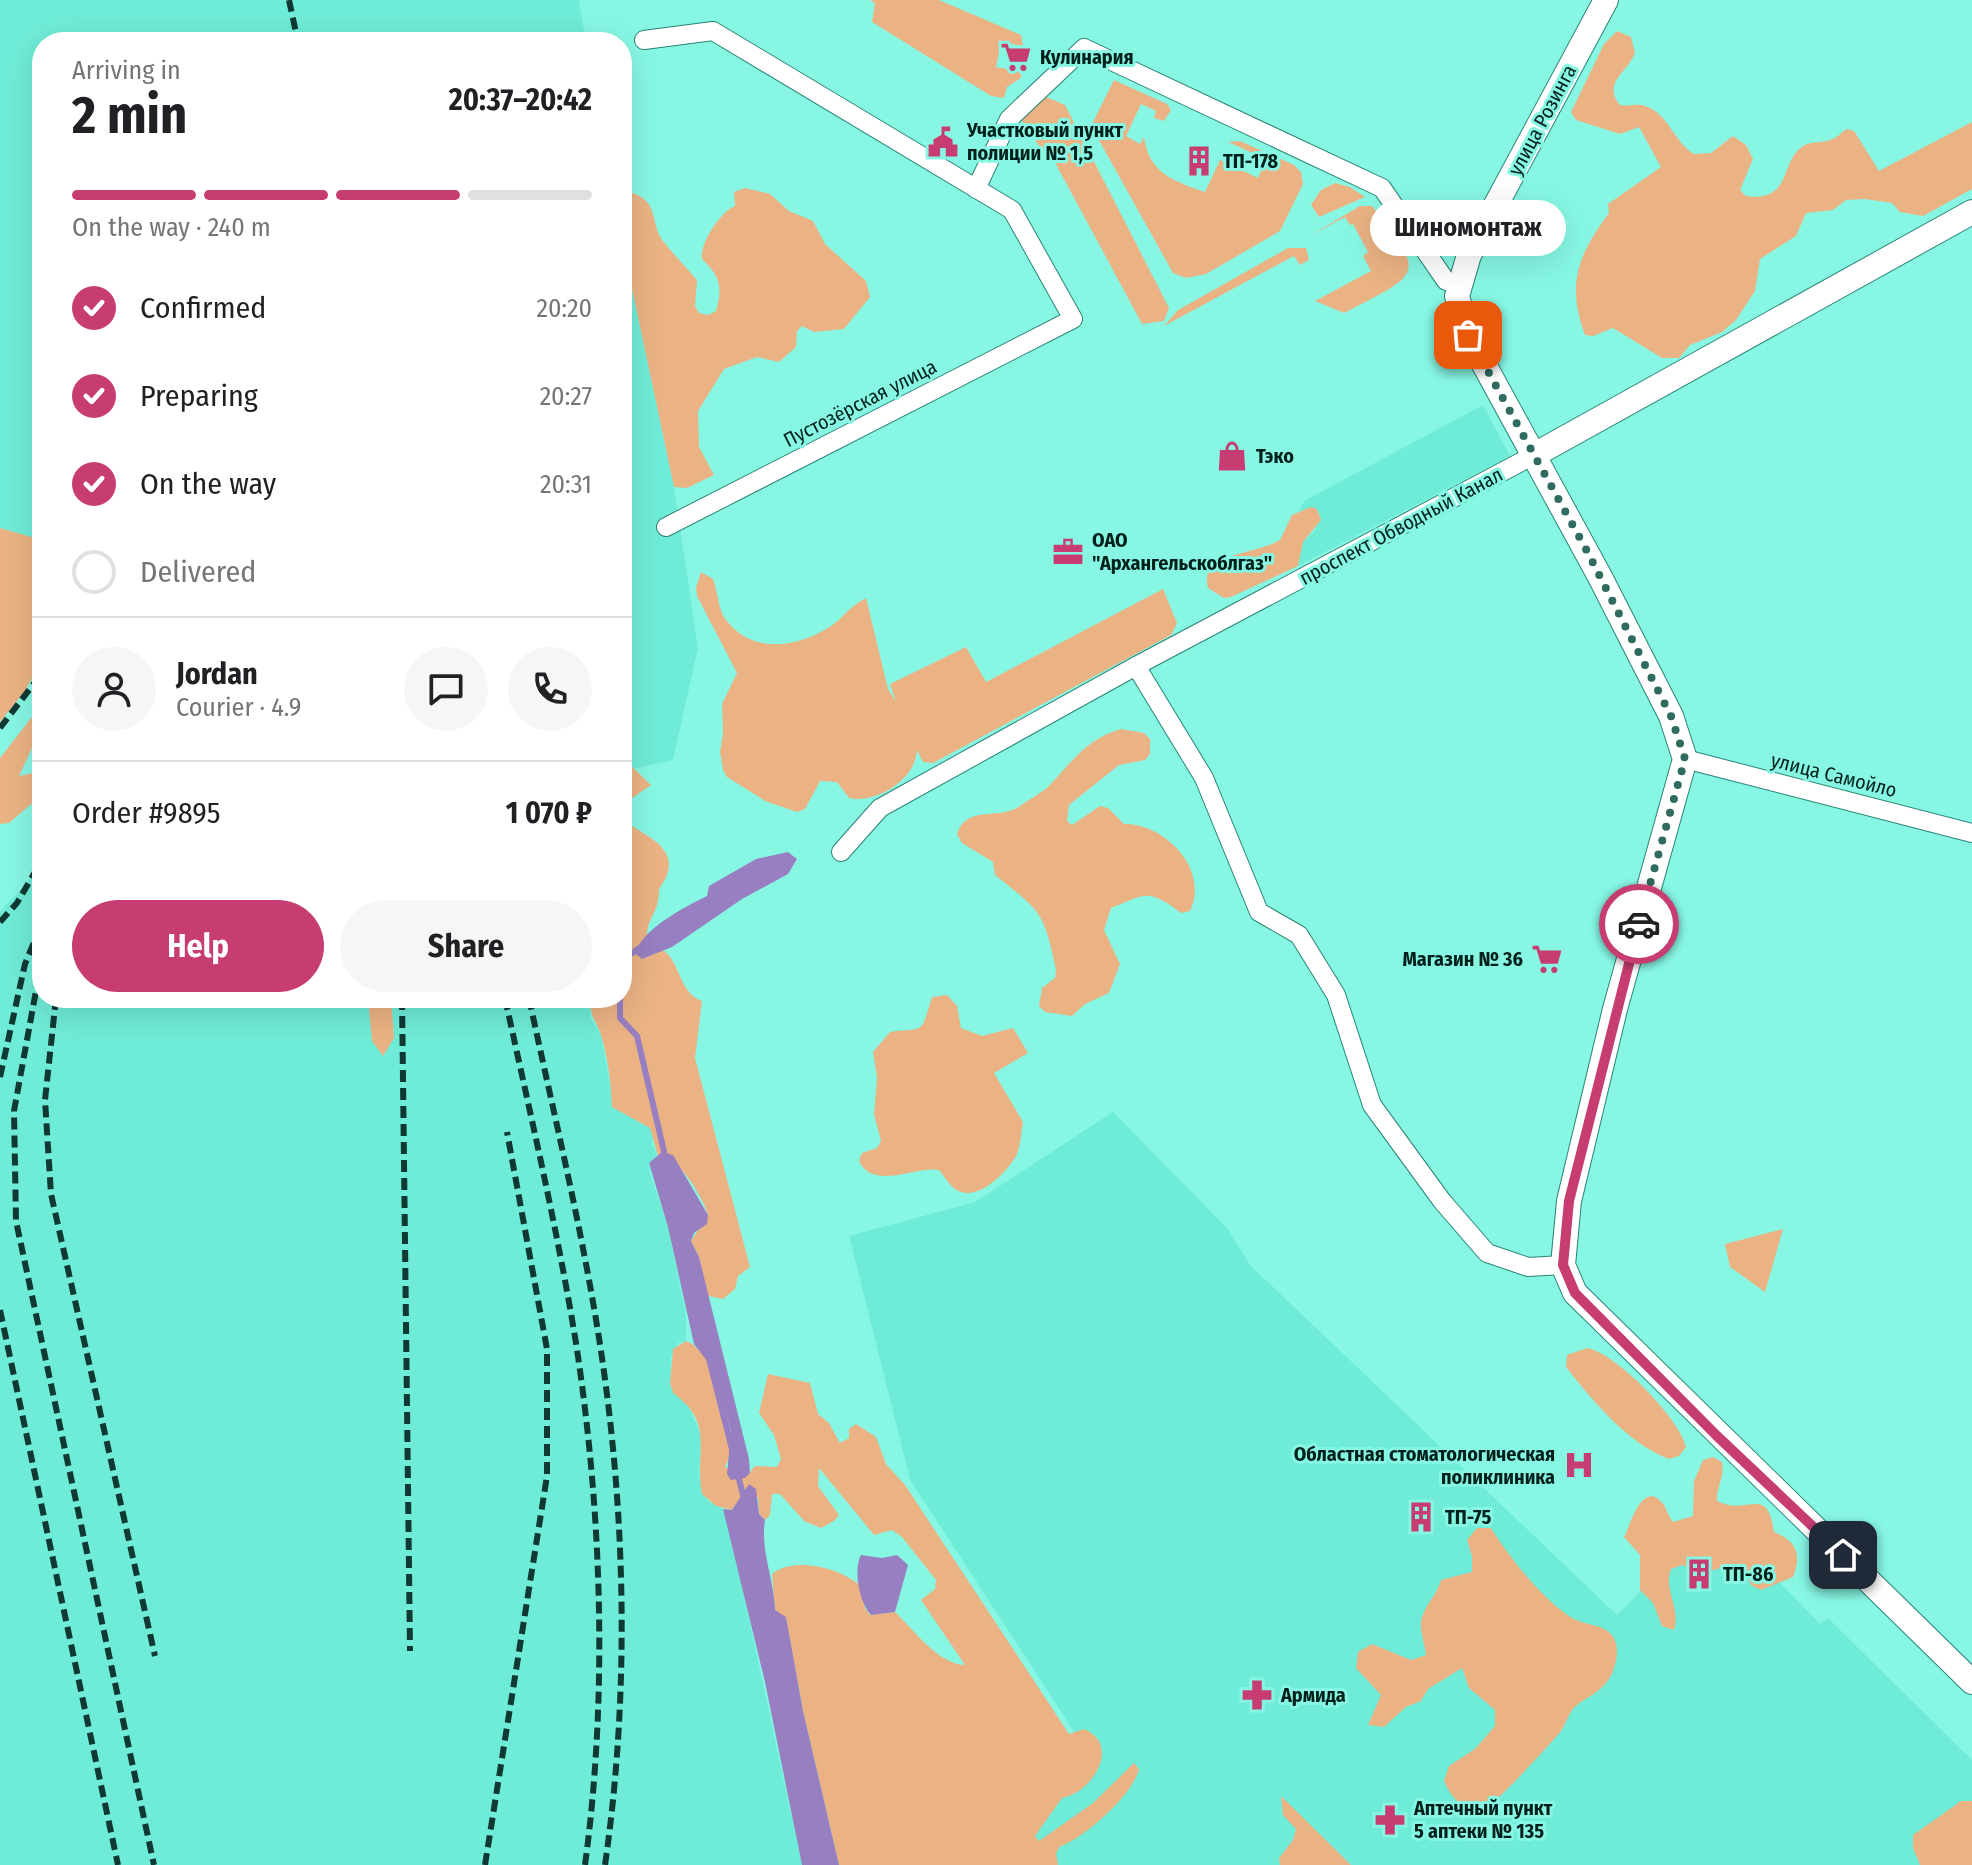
<!DOCTYPE html>
<meta charset="utf-8">
<style>
:root{--surface:#fff;--page:#f6f6f6;--text:#202124;--muted:#757577;--line:#e0e0e0;--accent:#c73c71}
body{margin:0;font-family:"Fira Sans Condensed",sans-serif;background:var(--page);color:var(--text);height:100vh;display:flex;flex-direction:column;font-size:30px;white-space:nowrap}
*{box-sizing:border-box;margin:0}
p{font-size:26px;color:var(--muted)}
.icon{flex:none;width:44px;height:44px;fill:none;stroke:currentColor;stroke-width:2;stroke-linecap:round;stroke-linejoin:round}
.map{position:relative;flex:1;overflow:hidden}
.details{position:absolute;left:32px;top:32px;width:600px;height:976px;display:flex;flex-direction:column;background:var(--surface);border-radius:32px;box-shadow:0 8px 32px #0002}
.details>*{flex:none}
.pin{position:absolute;display:grid;place-items:center;width:68px;height:68px;color:#fff;margin:-34px;border-radius:16px;box-shadow:0 4px 12px #0006}
.courier{position:absolute;display:grid;place-items:center;width:80px;height:80px;margin:-40px;border:6px solid #c73c71;border-radius:50%;background:#fff;color:#222;box-shadow:0 2px 10px #0007}
.bubble{position:absolute;height:56px;border-radius:28px;background:var(--surface);box-shadow:0 8px 32px #0002;font-size:26px;font-weight:700;line-height:56px;text-align:center}
.head em{font-style:normal;font-weight:700}
.head div{display:flex;flex-direction:column-reverse}
.head{display:flex;align-items:center;justify-content:space-between;height:136px;padding:0 40px}
h1{font-size:52px;font-weight:700;line-height:60px}
.bar{display:grid;grid-template-columns:repeat(4,1fr);gap:12px 8px;align-content:center;height:96px;padding:0 40px}
.bar i{height:10px;border-radius:6px;background:var(--line)}
.bar .current{background:var(--accent)}
.bar p{grid-column:span 4}
.line{display:flex;align-items:center;gap:20px;padding:0 40px;border-top:2px solid var(--line)}
.line div{flex:1}
.round{display:grid;place-items:center;flex:none;width:84px;height:84px;border-radius:42px;background:var(--page)}
ol{padding:0 40px;list-style:none}
li{display:flex;align-items:center;gap:24px;height:88px}
li p{margin-inline-start:auto}
li .icon{padding:8px;border-radius:50%;background:var(--accent);color:#fff;stroke-width:4}
li:last-child{color:var(--muted)}
li i{width:44px;height:44px;border:4px solid var(--line);border-radius:50%}
.cta{display:flex;gap:16px;margin-top:auto;padding:16px 40px}
.cta a{flex:1;height:92px;border-radius:48px;background:var(--accent);color:#fff;font-size:32px;font-weight:700;line-height:92px;text-align:center}
.cta a+a{background:var(--page);color:var(--text)}
.map>svg:first-child{display:block}
.built{fill:#6fecd7}
.green{fill:#ebb384}
.water{fill:#987fc1}
.lines{fill:none;stroke-linecap:round;stroke-linejoin:round}
.stream{stroke:#987fc1;stroke-width:6}
.minor-casing{stroke:#298376;stroke-width:20}
.tertiary-casing{stroke:#298376;stroke-width:26}
.minor{stroke:#fff;stroke-width:18}
.tertiary{stroke:#fff;stroke-width:24}
.rail{stroke:#103933;stroke-width:6;stroke-dasharray:12 6;stroke-linecap:butt}
.done{stroke:#2f6b61;stroke-width:8;stroke-dasharray:0 14.4}
.route{stroke:#c73c71;stroke-width:10}
.labels{text-anchor:middle;dominant-baseline:central;stroke-width:6;stroke-linejoin:round;paint-order:stroke}
.poi-label{font-size:20px;font-weight:bold;fill:#00201b;stroke:#87f7e4;text-anchor:start}
.street-label{font-size:20px;fill:#00201b;stroke:#87f7e4}
</style>
<div class="map">
<svg width="1972" height="1865" viewBox="0 0 1972 1865">
<rect width="100%" height="100%" fill="#87f7e4"/>
<path class="built" d="M0 0H581L579 1 586 42H42V540L0 528Z
M622 242 674 487 698 648 673 760 633 769 622 760Z
M1483 405 1510 456 1298 566 1303 542 1315 530 1320 514 1311 507 1299 511 1304 501Z
M42 866V998H313L322 1006 341 998H368L372 1041 394 1038 391 998H590L591 1019 601 1034 611 1090 627 1115 650 1128 653 1136 652 1144 658 1156 649 1163 650 1173 668 1227 686 1315V1341L678 1343 671 1358 670 1383 679 1398 687 1402 701 1435 699 1476 708 1501 723 1509 728 1521 802 1865H0V912Z
M1113 1112 1227 1228 1250 1265 1617 1615 1715 1516 1820 1624 1828 1618 1972 1760V1865H1013L1090 1756 910 1480 849 1236 975 1202Z"/>
<path class="green" d="M870 0H939L1021 35 1023 46 1001 42 996 67 1018 71 1022 77 1007 87 1004 98 991 96 872 22 875 3Z
M1617 31 1631 37 1635 53C1627 73 1602 83 1620 105 1629 107 1637 103 1645 106 1669 114 1673 141 1694 154L1711 153 1733 136 1746 145 1753 159 1740 190 1746 196C1794 203 1779 158 1805 145 1813 141 1823 143 1830 140 1836 139 1842 132 1847 129L1854 131 1879 171 1972 122V189L1923 216 1900 212 1892 203 1865 199 1846 200 1833 210 1806 213 1796 236 1760 259 1755 291 1736 320 1722 332 1690 345 1679 358H1662L1613 328 1593 336 1585 335C1566 284 1578 255 1609 213L1608 204 1661 167 1639 127 1620 134 1576 120 1571 112 1604 44Z
M1114 80 1167 104 1171 110 1164 121 1154 118 1156 111 1141 104 1126 136 1140 144 1144 137C1149 173 1173 181 1205 192L1220 160 1258 178 1266 159 1228 142 1240 141 1294 165 1301 172 1303 184 1280 231 1206 274 1186 278 1173 273 1091 126Z
M1044 96 1065 105 1169 308 1164 321 1142 324 1051 155 1042 150 1022 121 1023 114Z
M1335 183 1350 187 1365 197 1319 217 1311 205 1321 190Z
M745 188 770 194 789 211 813 221 825 244 866 281 870 297 844 329 814 332 802 326 797 331 796 347 779 362 757 357 724 369 698 411 699 447 714 475 687 488 674 487 622 242V198L633 193C660 203 650 225 663 241 673 254 686 267 697 280L695 306 699 313 708 315 716 311C723 287 720 276 702 259 699 244 721 211 735 206L734 192Z
M1360 206H1372C1430 277 1418 274 1344 313L1315 301 1371 271 1363 256 1368 252 1353 224 1350 225 1345 217 1311 235Z
M1288 248H1306L1309 260 1300 265 1294 256 1164 326 1178 310Z
M1311 507 1317 509 1321 520 1303 542 1298 566 1231 597 1224 598 1208 588C1198 555 1254 553 1274 543L1280 540 1292 515Z
M0 528 42 540V660L25 691 0 722Z
M701 572 713 579C718 592 718 610 726 620 752 654 795 648 828 628 843 619 848 607 866 598L888 689 896 702 890 684 966 647 986 682 1163 589 1177 623 1171 635 933 763 923 762 917 750C916 779 877 804 849 798L837 782 820 781 805 809 797 812 765 801 727 777 723 770 720 752 723 733 722 704 737 673 697 596 696 588Z
M42 704V743L32 748 19 776 42 771V795L9 823 0 824V758Z
M1121 729 1144 733 1150 739V754L1145 760 1119 765 1069 805 1067 821 1072 825 1100 806 1108 808 1124 824C1164 823 1210 869 1190 911L1181 913C1147 887 1145 895 1111 908L1104 930 1120 964 1109 993 1085 1004 1072 1016 1045 1012 1039 1006 1042 988 1055 978 1056 970C1044 911 1040 911 995 875L993 862 962 843 957 834C967 804 1000 821 1020 806 1029 799 1042 793 1050 785 1072 761 1088 738 1121 729Z
M622 757 651 785 622 805Z
M622 820C650 838 687 851 659 889 659 915 647 916 647 937L637 947 642 959 663 950C681 963 679 993 702 1001L695 1058 750 1267 738 1276 735 1289 723 1299 708 1296 699 1257 691 1241 708 1215C701 1193 681 1164 662 1152L658 1156 650 1128 612 1107C611 1083 608 1059 601 1035 595 1017 591 1022 590 998H622Z
M947 995 957 1006 961 1028 982 1036 1013 1028 1028 1053 994 1073 1023 1122C1021 1133 1021 1144 1017 1154 1009 1170 981 1199 961 1192 951 1189 946 1178 939 1170 915 1166 873 1191 859 1161L862 1153 877 1148 881 1141 874 1114 877 1078 873 1052 890 1032C926 1027 920 1036 932 997Z
M368 998H391L394 1038 383 1056 372 1041Z
M1783 1229 1765 1292 1730 1267 1725 1244Z
M686 1341C717 1352 741 1439 725 1467L745 1478 755 1466 777 1467 781 1459 774 1435 759 1413 768 1374 810 1383 818 1414 829 1423 840 1443 849 1438V1429L856 1424 876 1437 886 1464 905 1485 1069 1734 1084 1729C1122 1745 1092 1793 1062 1798L1035 1836 1039 1841 1093 1803 1134 1763 1139 1769C1133 1795 1083 1839 1059 1847L1056 1854 1058 1865H839L803 1711 786 1618 775 1610 772 1574C795 1556 839 1568 860 1585L865 1608 870 1615 895 1612C914 1630 938 1664 965 1665L921 1600 935 1589 936 1580 902 1537 892 1530 874 1535 819 1468 818 1486 839 1515 834 1521 821 1528 804 1521 780 1494H772L770 1515 765 1520 759 1514 758 1497 740 1498 732 1510 716 1506 702 1494C694 1451 716 1424 673 1393L670 1383 673 1349Z
M1587 1348C1616 1353 1680 1419 1686 1447L1679 1456 1669 1459C1627 1443 1593 1401 1566 1367L1567 1355Z
M1713 1457 1722 1462C1725 1477 1716 1487 1717 1501 1748 1517 1767 1483 1774 1532 1797 1541 1802 1555 1793 1577L1761 1590 1751 1585C1741 1557 1725 1568 1703 1573L1682 1565 1671 1569C1663 1590 1681 1608 1674 1630L1662 1626 1653 1603 1640 1590V1555L1624 1537C1630 1527 1642 1476 1664 1505 1667 1511 1669 1517 1673 1522L1693 1516 1694 1481 1703 1460Z
M1477 1528H1491C1509 1557 1543 1600 1572 1618 1589 1628 1615 1622 1617 1650 1617 1660 1614 1671 1609 1679 1599 1693 1589 1696 1577 1705 1569 1711 1566 1724 1561 1731 1551 1743 1495 1805 1485 1808 1464 1813 1452 1799 1444 1781L1449 1766 1475 1749 1495 1726V1710L1469 1688 1462 1668 1428 1689 1421 1701 1406 1707 1384 1727 1368 1725 1381 1695 1356 1668 1358 1652 1372 1644 1411 1660 1426 1655C1425 1645 1420 1632 1421 1622 1423 1607 1437 1595 1441 1580L1472 1572V1556L1467 1540Z
M1281 1796 1351 1865H1280L1279 1858 1293 1840 1296 1829 1283 1815Z
M1961 1801H1972V1865H1920L1913 1848V1835Z"/>
<path class="water" d="M788 852 797 859 788 874 742 899 672 947 642 959 636 954C638 931 688 905 707 896L709 886 756 859Z
M662 1152 673 1155 708 1215 707 1224 694 1233 691 1241 699 1257 749 1459 750 1473 745 1478 731 1480 727 1474 731 1432 714 1370 694 1344 668 1227 649 1163Z
M749 1484 756 1489 759 1514 765 1520C760 1550 774 1579 775 1610L786 1617 803 1711 839 1865H802L765 1682 723 1509 732 1510Z
M861 1555 882 1558 897 1555 908 1565 895 1612 871 1615C859 1602 853 1570 861 1555Z"/>
<g class="lines">
<path class="stream" d="M622 960 641 947
M620 998V1018L637 1036 666 1160
M708 1355 732 1449
M738 1475 744 1499"/>
<g class="minor-casing">
<path id="minor" d="M644 40 713 31 1012 210 1073 319 666 527
M976 189 1009 119 1084 48 1382 188 1446 281 1459 284
M1136 666 1204 778 1259 912 1299 935 1336 995 1372 1105 1442 1201 1487 1253 1528 1267 1563 1265
M1685 759 1972 833
M841 852 880 808 1136 666 1536 454"/>
</g>
<g class="tertiary-casing">
<path id="tertiary" d="M1606 0 1469 255 1457 296 1468 335 1599 575 1671 716 1685 759 1615 1009 1569 1201 1563 1265 1575 1293 1972 1682
M1536 454 1972 212"/>
</g>
<use href="#minor" class="minor"/>
<use href="#tertiary" class="tertiary"/>
<path class="rail" d="M289 0 298 42
M0 728 42 673
M0 922 17 903 42 860
M42 958 14 1111 16 1221 154 1865
M56 998 45 1100 51 1194 155 1656
M402 998 410 1651
M505 998C530 1113 557 1227 576 1343 602 1513 608 1695 585 1865
M529 998C553 1111 581 1224 599 1338 626 1510 630 1692 605 1865
M0 1077 25 964 42 923
M0 1310 118 1865
M485 1865 547 1476V1349L507 1132"/>
</g>
<g class="lines">
<path class="done" d="M1468 335 1587 551 1671 716 1685 759 1639 924"/>
<path class="route" d="M1639 924 1569 1201 1563 1265 1575 1293 1717 1436 1843 1555"/>
</g>
<defs>
<g id="supermarket-bare" transform="scale(2.4)"><path d="M-6-5.5h2.5l.6 2H6L4.5 2H-2.5L-4.4-4H-6ZM-1.5 3.2a1.3 1.3 0 1 0 .1 0ZM3 3.2a1.3 1.3 0 1 0 .1 0Z" fill="#c73c71" stroke="#87f7e4" stroke-width="2.5" paint-order="stroke"/></g>
<g id="civic-bare" transform="scale(2.4)"><path d="M-.6-6.5H3V-4.5H.6V-3L4-1V1h2V6H-6V1h2V-1L-.6-3ZM-1.2 2.5V6h2.4V2.5Z" fill="#c73c71" stroke="#87f7e4" stroke-width="2.5" paint-order="stroke"/></g>
<g id="building-bare" transform="scale(2.4)"><path d="M-4-6H4V6H1V3H-1V6H-4ZM-2.5-4.3h1.7v1.8h-1.7ZM.8-4.3h1.7v1.8H.8ZM-2.5-1h1.7V.8h-1.7ZM.8-1h1.7V.8H.8Z" fill="#c73c71" stroke="#87f7e4" stroke-width="2.5" paint-order="stroke"/></g>
<g id="shop-bare" transform="scale(2.4)"><path d="M-5-2.5h2.3a2.7 3.5 0 0 1 5.4 0H5L5.5 6h-11ZM-1.5-2.5h3a1.5 2.3 0 0 0-3 0Z" fill="#c73c71" stroke="#87f7e4" stroke-width="2.5" paint-order="stroke"/></g>
<g id="office-bare" transform="scale(2.4)"><path d="M-6-3h4V-5.5h4V-3h4V5H-6ZM-1-4.5V-3h2v-1.5ZM-6 0V1H6V0Z" fill="#c73c71" stroke="#87f7e4" stroke-width="2.5" paint-order="stroke"/></g>
<g id="hospital-bare" transform="scale(2.4)"><path d="M-5-5h3v3.5h4V-5h3V5h-3V1.5h-4V5h-3Z" fill="#c73c71" stroke="#87f7e4" stroke-width="2.5" paint-order="stroke"/></g>
<g id="pharmacy-bare" transform="scale(2.4)"><path d="M-2-6h4v4h4v4h-4v4h-4v-4h-4v-4h4Z" fill="#c73c71" stroke="#87f7e4" stroke-width="2.5" paint-order="stroke"/></g>
</defs>
<g fill-rule="evenodd">
<use href="#supermarket-bare" x="1016" y="57"/>
<use href="#civic-bare" x="943" y="142"/>
<use href="#building-bare" x="1199" y="161"/>
<use href="#shop-bare" x="1232" y="456"/>
<use href="#office-bare" x="1068" y="552"/>
<use href="#supermarket-bare" x="1547" y="959"/>
<use href="#hospital-bare" x="1579" y="1465"/>
<use href="#building-bare" x="1421" y="1517"/>
<use href="#building-bare" x="1699" y="1574"/>
<use href="#pharmacy-bare" x="1257" y="1695"/>
<use href="#pharmacy-bare" x="1390" y="1820"/>
</g>
<g class="labels">
<g class="poi-label">
<text x="1040" y="57">Кулинария</text>
<text x="967" y="130">Участковый пункт<tspan x="967" dy="23">полиции № 1,5</tspan></text>
<text x="1223" y="161">ТП-178</text>
<text x="1256" y="456">Тэко</text>
<text x="1092" y="540">ОАО<tspan x="1092" dy="23">"Архангельскоблгаз"</tspan></text>
<text x="1523" y="959" text-anchor="end">Магазин № 36</text>
<text x="1555" y="1454" text-anchor="end">Областная стоматологическая<tspan x="1555" dy="23">поликлиника</tspan></text>
<text x="1445" y="1517">ТП-75</text>
<text x="1723" y="1574">ТП-86</text>
<text x="1281" y="1695">Армида</text>
<text x="1414" y="1808">Аптечный пункт<tspan x="1414" dy="23">5 аптеки № 135</tspan></text>
</g>
<g class="street-label">
<text transform="translate(1542 120) rotate(-62)">улица Розинга</text>
<text transform="translate(860 403) rotate(-27)">Пустозёрская улица</text>
<text transform="translate(1401 526) rotate(-28)">проспект Обводный Канал</text>
<text transform="translate(1834 775) rotate(14)">улица Самойло</text>
</g>
</g>
</svg>
<div class="pin" style="left:1468px;top:335px;background:#ea580c"><svg class="icon" aria-label="bag" viewBox="0 0 24 24"><path d="M5 8h14l-1 12H6zM9 8a3 3 0 0 1 6 0"/></svg></div>
<div class="pin" style="left:1843px;top:1555px;background:#1f2937"><svg class="icon" aria-label="home" viewBox="0 0 24 24"><path d="M3 11l9-7 9 7M6 9v11h12V9"/></svg></div>
<div class="courier" style="left:1639px;top:924px"><svg class="icon" aria-label="car" viewBox="0 0 24 24"><path d="M5 17H2v-5l4-1 3-4h7l3 4 3 1v5h-3M9 17h6M6 11h13"/><circle cx="7" cy="17" r="2"/><circle cx="17" cy="17" r="2"/></svg></div>
<div class="bubble" style="left:1370px;top:200px;width:196px">Шиномонтаж</div>
<section class="details">
<div class="head"><div><h1>2 min</h1><p>Arriving in</p></div><em>20:37–20:42</em></div>
<div class="bar"><i class="current"></i><i class="current"></i><i class="current"></i><i></i><p>On the way · 240 m</p></div>
<ol>
<li><svg class="icon" aria-label="check" viewBox="0 0 24 24"><path d="M5 12l5 5 9-10"/></svg>Confirmed<p>20:20</p></li>
<li><svg class="icon" aria-label="check" viewBox="0 0 24 24"><path d="M5 12l5 5 9-10"/></svg>Preparing<p>20:27</p></li>
<li><svg class="icon" aria-label="check" viewBox="0 0 24 24"><path d="M5 12l5 5 9-10"/></svg>On the way<p>20:31</p></li>
<li><i></i>Delivered</li>
</ol>
<div class="line" style="height:144px"><a class="round"><svg class="icon" aria-label="person" viewBox="0 0 24 24"><circle cx="12" cy="8" r="4"/><path d="M4 21q1-7 8-7t8 7"/></svg></a><div><b>Jordan</b><p>Courier · 4.9</p></div><a class="round"><svg class="icon" aria-label="chat" viewBox="0 0 24 24"><path d="M4 5h16v11H9l-5 4z"/></svg></a><a class="round"><svg class="icon" aria-label="phone" viewBox="0 0 24 24"><path d="M5 4h4l2 5-3 2q2 4 5 5l2-3 5 2v4C11 20 4 13 5 4z"/></svg></a></div>
<div class="line" style="height:104px"><div>Order #9895</div><b>1 070 ₽</b></div>
<div class="cta"><a>Help</a><a>Share</a></div>
</section>
</div>
